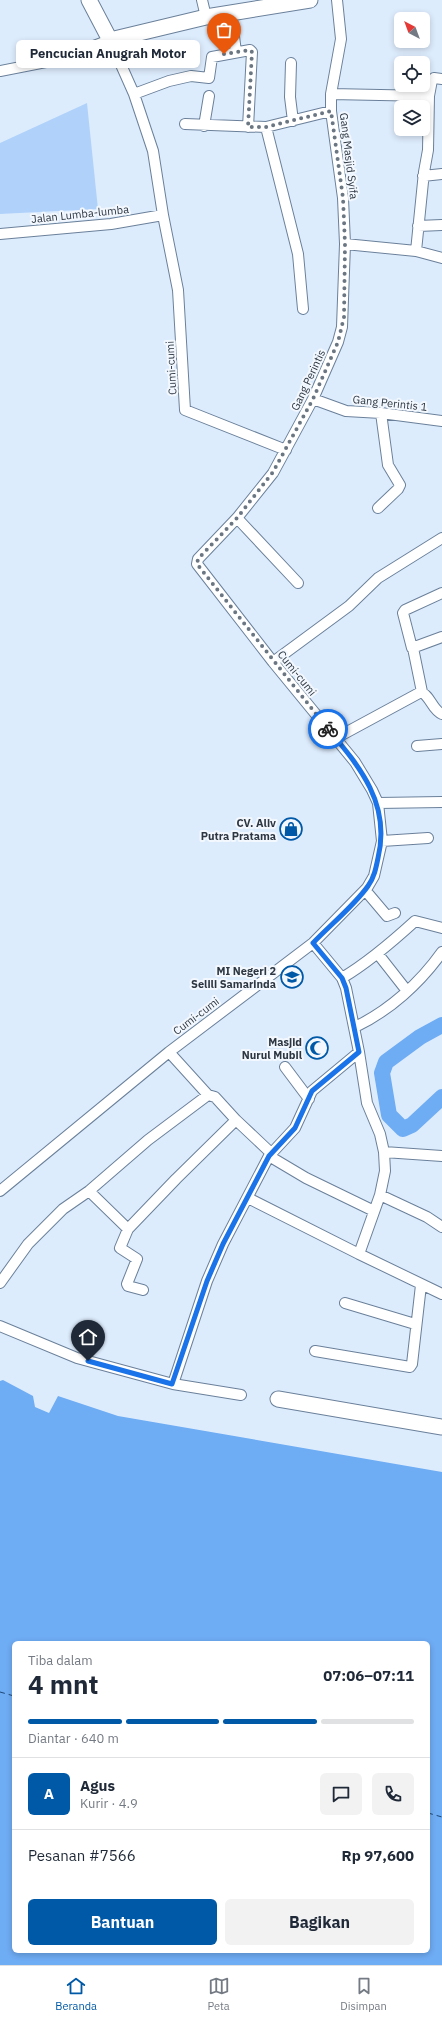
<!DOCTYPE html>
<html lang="id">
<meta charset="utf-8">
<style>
:root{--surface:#fff;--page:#f2f2f3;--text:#1f2937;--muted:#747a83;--line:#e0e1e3;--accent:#0059a7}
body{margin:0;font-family:"IBM Plex Sans",sans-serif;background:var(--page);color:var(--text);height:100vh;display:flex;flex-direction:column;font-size:15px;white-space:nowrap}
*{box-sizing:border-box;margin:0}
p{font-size:13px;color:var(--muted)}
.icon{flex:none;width:22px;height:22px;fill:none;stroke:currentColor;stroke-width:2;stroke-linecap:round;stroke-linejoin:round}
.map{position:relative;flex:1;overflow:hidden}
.details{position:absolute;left:12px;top:1641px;width:418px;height:312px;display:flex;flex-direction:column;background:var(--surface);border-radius:6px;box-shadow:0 2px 6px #0003}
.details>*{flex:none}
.needle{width:26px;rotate:319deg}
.buttons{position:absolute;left:394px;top:12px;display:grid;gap:8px}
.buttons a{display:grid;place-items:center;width:36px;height:36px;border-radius:6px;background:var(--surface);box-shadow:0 2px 6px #0003;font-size:20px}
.pin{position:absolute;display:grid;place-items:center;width:34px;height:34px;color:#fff;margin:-41px -17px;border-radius:50% 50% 50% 0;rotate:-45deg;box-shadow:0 0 4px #0007}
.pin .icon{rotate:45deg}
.courier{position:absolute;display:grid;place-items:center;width:40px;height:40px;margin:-20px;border:3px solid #1a73e8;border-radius:50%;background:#fff;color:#222;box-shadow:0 1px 5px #0007}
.bubble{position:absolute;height:28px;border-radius:6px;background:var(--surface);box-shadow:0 2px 6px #0003;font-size:13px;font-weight:800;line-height:28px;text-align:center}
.head em{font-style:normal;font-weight:800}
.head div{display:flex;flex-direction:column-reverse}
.head{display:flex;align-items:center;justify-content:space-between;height:68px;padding:0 16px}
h1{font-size:26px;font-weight:800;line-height:30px}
.bar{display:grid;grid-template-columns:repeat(4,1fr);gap:6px 4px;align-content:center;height:48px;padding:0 16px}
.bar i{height:5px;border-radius:3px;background:var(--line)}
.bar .active{background:var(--accent)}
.bar p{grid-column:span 4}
.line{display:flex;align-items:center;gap:10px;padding:0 16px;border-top:1px solid var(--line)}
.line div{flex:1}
.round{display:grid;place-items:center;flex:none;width:42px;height:42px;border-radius:6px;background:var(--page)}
.cta{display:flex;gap:8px;margin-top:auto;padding:8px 16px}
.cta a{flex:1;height:46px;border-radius:6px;background:var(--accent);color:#fff;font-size:16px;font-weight:800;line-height:46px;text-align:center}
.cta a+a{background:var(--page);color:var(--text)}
.tabs{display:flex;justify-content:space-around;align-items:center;height:56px;border-top:1px solid var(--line);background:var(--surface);font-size:11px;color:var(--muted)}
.tabs a{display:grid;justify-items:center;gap:2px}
.tabs .active{color:var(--accent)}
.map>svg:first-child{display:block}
.green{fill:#b0d2fa}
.water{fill:#6eacf4;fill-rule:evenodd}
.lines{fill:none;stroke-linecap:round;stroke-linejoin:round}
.river{stroke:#6eacf4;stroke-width:16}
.ferry{stroke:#1b4674;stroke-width:1;stroke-dasharray:5 4;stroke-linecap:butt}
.street-casing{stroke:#6a809a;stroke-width:12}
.secondary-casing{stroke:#6a809a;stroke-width:17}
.street{stroke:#fff;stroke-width:10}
.secondary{stroke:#fff;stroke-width:15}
.done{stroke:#6b7683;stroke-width:4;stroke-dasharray:0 7.2}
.route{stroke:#1a73e8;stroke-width:5}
.labels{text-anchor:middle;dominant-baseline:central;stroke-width:4;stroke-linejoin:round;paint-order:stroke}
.street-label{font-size:11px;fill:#2d3641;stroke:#f3f8fe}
.poi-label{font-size:11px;font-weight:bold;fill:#2d3641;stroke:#f3f8fe;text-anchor:end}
</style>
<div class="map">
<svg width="442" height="1965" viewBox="0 0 442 1965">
<rect width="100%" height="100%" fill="#ddecfd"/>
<path class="green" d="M87 103 98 209 0 214V143Z"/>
<path class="water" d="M3 1380 33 1396 35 1407 49 1413 58 1396 118 1416 442 1472V1965H0V1381ZM14 1643H428V1951H14Z"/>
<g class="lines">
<path class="river" d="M442 1025 420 1037 386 1062 382 1073 389 1115 403 1129 412 1125 442 1097"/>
<path class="ferry" d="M0 1692 14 1696
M428 1813 442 1817"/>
<g class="street-casing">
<path id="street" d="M202 0 206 17
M231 13 236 52
M291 63 290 97 293 121
M0 71 56 60 110 40 134 94 153 151 163 215 178 290 185 410 286 450
M134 94 169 81 191 76 209 78 212 57 250 50 252 52 248 127
M331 94 429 96
M185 124 266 127 331 111
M204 126 209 96
M266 127 298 254 303 309
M423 176 442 174
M418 226 442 225
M0 234 111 224 163 215
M345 244 416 251 442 258
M416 251 424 172 428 150 429 96 432 80 434 78 442 79
M313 399 346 411 381 413 442 421
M378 508 398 489 400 485 388 465 381 413
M237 518 298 583
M442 593 405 610 403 613 412 648 442 637
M413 648 422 692
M273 662 349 606 378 578 442 538
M336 738 421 692C430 695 432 710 442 714
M417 746 442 744
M378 803 442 802
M382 841 428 838
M365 890 387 916 395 913
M313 943 342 978 346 988 359 1052
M378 954 407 991
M342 978C369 962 392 942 415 921L442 928
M355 1027C389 1011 420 983 442 952
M169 1052 208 1095
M285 1067 309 1099
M384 1152 442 1156
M269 1156 306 1178 374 1211
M0 1191 169 1052 313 943 367 888 374 876 382 841 378 803 372 790 355 762 273 662 197 564 198 559 237 518 273 473 313 399 338 342 342 327 345 244 343 198 331 111V94L341 39 337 0
M89 1191 128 1229 176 1179 236 1120
M248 1198 359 1254 380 1195 427 1217 442 1227
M128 1229 120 1248 137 1259 127 1284 128 1286 143 1290
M359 1254 442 1294
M0 1283 28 1244 63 1209 89 1191 148 1140 208 1095 215 1097 236 1120 271 1153
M345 1303 415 1324
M0 1326 77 1358 173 1384 207 1281 223 1244 269 1156 295 1128 312 1091 359 1052 367 1103 380 1134 384 1152 385 1171 380 1195
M315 1351 410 1367 412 1364 421 1285
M173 1384 241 1395"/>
</g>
<g class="secondary-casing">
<path id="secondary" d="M89 0 110 40 206 17 310 0
M278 1399 442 1427"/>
</g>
<use href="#street" class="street"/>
<use href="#secondary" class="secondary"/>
</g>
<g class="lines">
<path class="done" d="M224 54 250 50 252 52 248 127H266L331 111 343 198 345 244 344 317 338 342 313 399 273 472 237 518 198 559 197 564 328 729"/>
<path class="route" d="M88 1361 172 1384 207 1281 223 1244 269 1156 295 1128 312 1091 359 1052 346 988 342 978 313 943C330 925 354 906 368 886 374 878 376 868 378 858 391 804 360 767 328 729"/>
</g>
<defs>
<g id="shop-ring" transform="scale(1.15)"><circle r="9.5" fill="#f3f8fe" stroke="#0059a7" stroke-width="1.5"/><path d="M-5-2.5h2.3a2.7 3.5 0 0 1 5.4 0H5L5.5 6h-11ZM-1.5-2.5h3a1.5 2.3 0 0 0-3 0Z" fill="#0059a7"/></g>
<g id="school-ring" transform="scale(1.15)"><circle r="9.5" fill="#f3f8fe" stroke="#0059a7" stroke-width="1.5"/><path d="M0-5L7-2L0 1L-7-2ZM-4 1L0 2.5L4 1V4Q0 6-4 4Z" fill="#0059a7"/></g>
<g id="mosque-ring" transform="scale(1.15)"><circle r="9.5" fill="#f3f8fe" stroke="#0059a7" stroke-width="1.5"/><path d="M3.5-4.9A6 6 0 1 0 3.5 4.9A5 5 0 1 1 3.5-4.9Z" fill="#0059a7"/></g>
</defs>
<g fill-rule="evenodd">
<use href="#shop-ring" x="291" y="829"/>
<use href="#school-ring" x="292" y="977"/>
<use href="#mosque-ring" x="317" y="1048"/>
</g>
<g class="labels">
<g class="street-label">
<text transform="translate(349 156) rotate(83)">Gang Masjid Syifa</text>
<text transform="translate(80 214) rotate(-6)">Jalan Lumba-lumba</text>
<text transform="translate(171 368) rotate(-93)">Cumi-cumi</text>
<text transform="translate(308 380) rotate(-65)">Gang Perintis</text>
<text transform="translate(390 403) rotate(6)">Gang Perintis 1</text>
<text transform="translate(297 673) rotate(51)">Cumi-cumi</text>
<text transform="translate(196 1016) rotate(-37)">Cumi-cumi</text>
</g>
<g class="poi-label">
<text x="276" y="823">CV. Aliv<tspan x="276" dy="13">Putra Pratama</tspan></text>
<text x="276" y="971">MI Negeri 2<tspan x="276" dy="13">Selili Samarinda</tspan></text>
<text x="302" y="1042">Masjid<tspan x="302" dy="13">Nurul Mubil</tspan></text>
</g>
</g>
</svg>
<div class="buttons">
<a><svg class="needle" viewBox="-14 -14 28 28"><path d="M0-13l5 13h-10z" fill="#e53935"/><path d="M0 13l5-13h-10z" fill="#747a83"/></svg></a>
<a><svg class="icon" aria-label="locate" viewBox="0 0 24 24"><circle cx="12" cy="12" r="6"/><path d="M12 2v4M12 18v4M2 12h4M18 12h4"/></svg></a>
<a><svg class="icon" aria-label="layers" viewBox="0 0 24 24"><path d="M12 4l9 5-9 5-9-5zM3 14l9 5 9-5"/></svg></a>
</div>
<div class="pin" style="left:224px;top:54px;background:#ea580c"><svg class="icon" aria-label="bag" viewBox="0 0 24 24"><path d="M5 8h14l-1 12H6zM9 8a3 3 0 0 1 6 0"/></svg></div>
<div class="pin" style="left:88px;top:1361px;background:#1f2937"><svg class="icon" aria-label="home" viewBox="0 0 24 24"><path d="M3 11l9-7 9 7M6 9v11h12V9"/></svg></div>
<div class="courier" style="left:328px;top:729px"><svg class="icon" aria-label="bike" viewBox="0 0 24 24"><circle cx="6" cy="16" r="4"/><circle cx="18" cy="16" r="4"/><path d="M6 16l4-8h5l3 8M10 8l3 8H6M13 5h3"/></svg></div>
<div class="bubble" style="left:16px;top:40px;width:184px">Pencucian Anugrah Motor</div>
<section class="details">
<div class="head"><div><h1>4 mnt</h1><p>Tiba dalam</p></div><em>07:06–07:11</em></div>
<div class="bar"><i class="active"></i><i class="active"></i><i class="active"></i><i></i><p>Diantar · 640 m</p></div>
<div class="line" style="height:72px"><b class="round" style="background:var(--accent);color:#fff">A</b><div><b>Agus</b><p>Kurir · 4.9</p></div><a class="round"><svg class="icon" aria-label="chat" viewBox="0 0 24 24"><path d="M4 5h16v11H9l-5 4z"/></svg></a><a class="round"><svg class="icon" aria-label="phone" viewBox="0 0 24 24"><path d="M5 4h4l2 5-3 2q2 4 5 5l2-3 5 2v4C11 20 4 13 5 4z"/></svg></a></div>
<div class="line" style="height:52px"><div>Pesanan #7566</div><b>Rp 97,600</b></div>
<div class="cta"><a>Bantuan</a><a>Bagikan</a></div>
</section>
</div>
<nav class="tabs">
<a class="active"><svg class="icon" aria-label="home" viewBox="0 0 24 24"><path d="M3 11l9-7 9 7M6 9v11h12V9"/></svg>Beranda</a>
<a><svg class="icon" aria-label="map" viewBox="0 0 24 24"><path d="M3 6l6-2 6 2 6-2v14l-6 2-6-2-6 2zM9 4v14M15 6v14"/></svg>Peta</a>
<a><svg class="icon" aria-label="saved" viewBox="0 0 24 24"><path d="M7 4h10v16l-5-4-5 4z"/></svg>Disimpan</a>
</nav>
